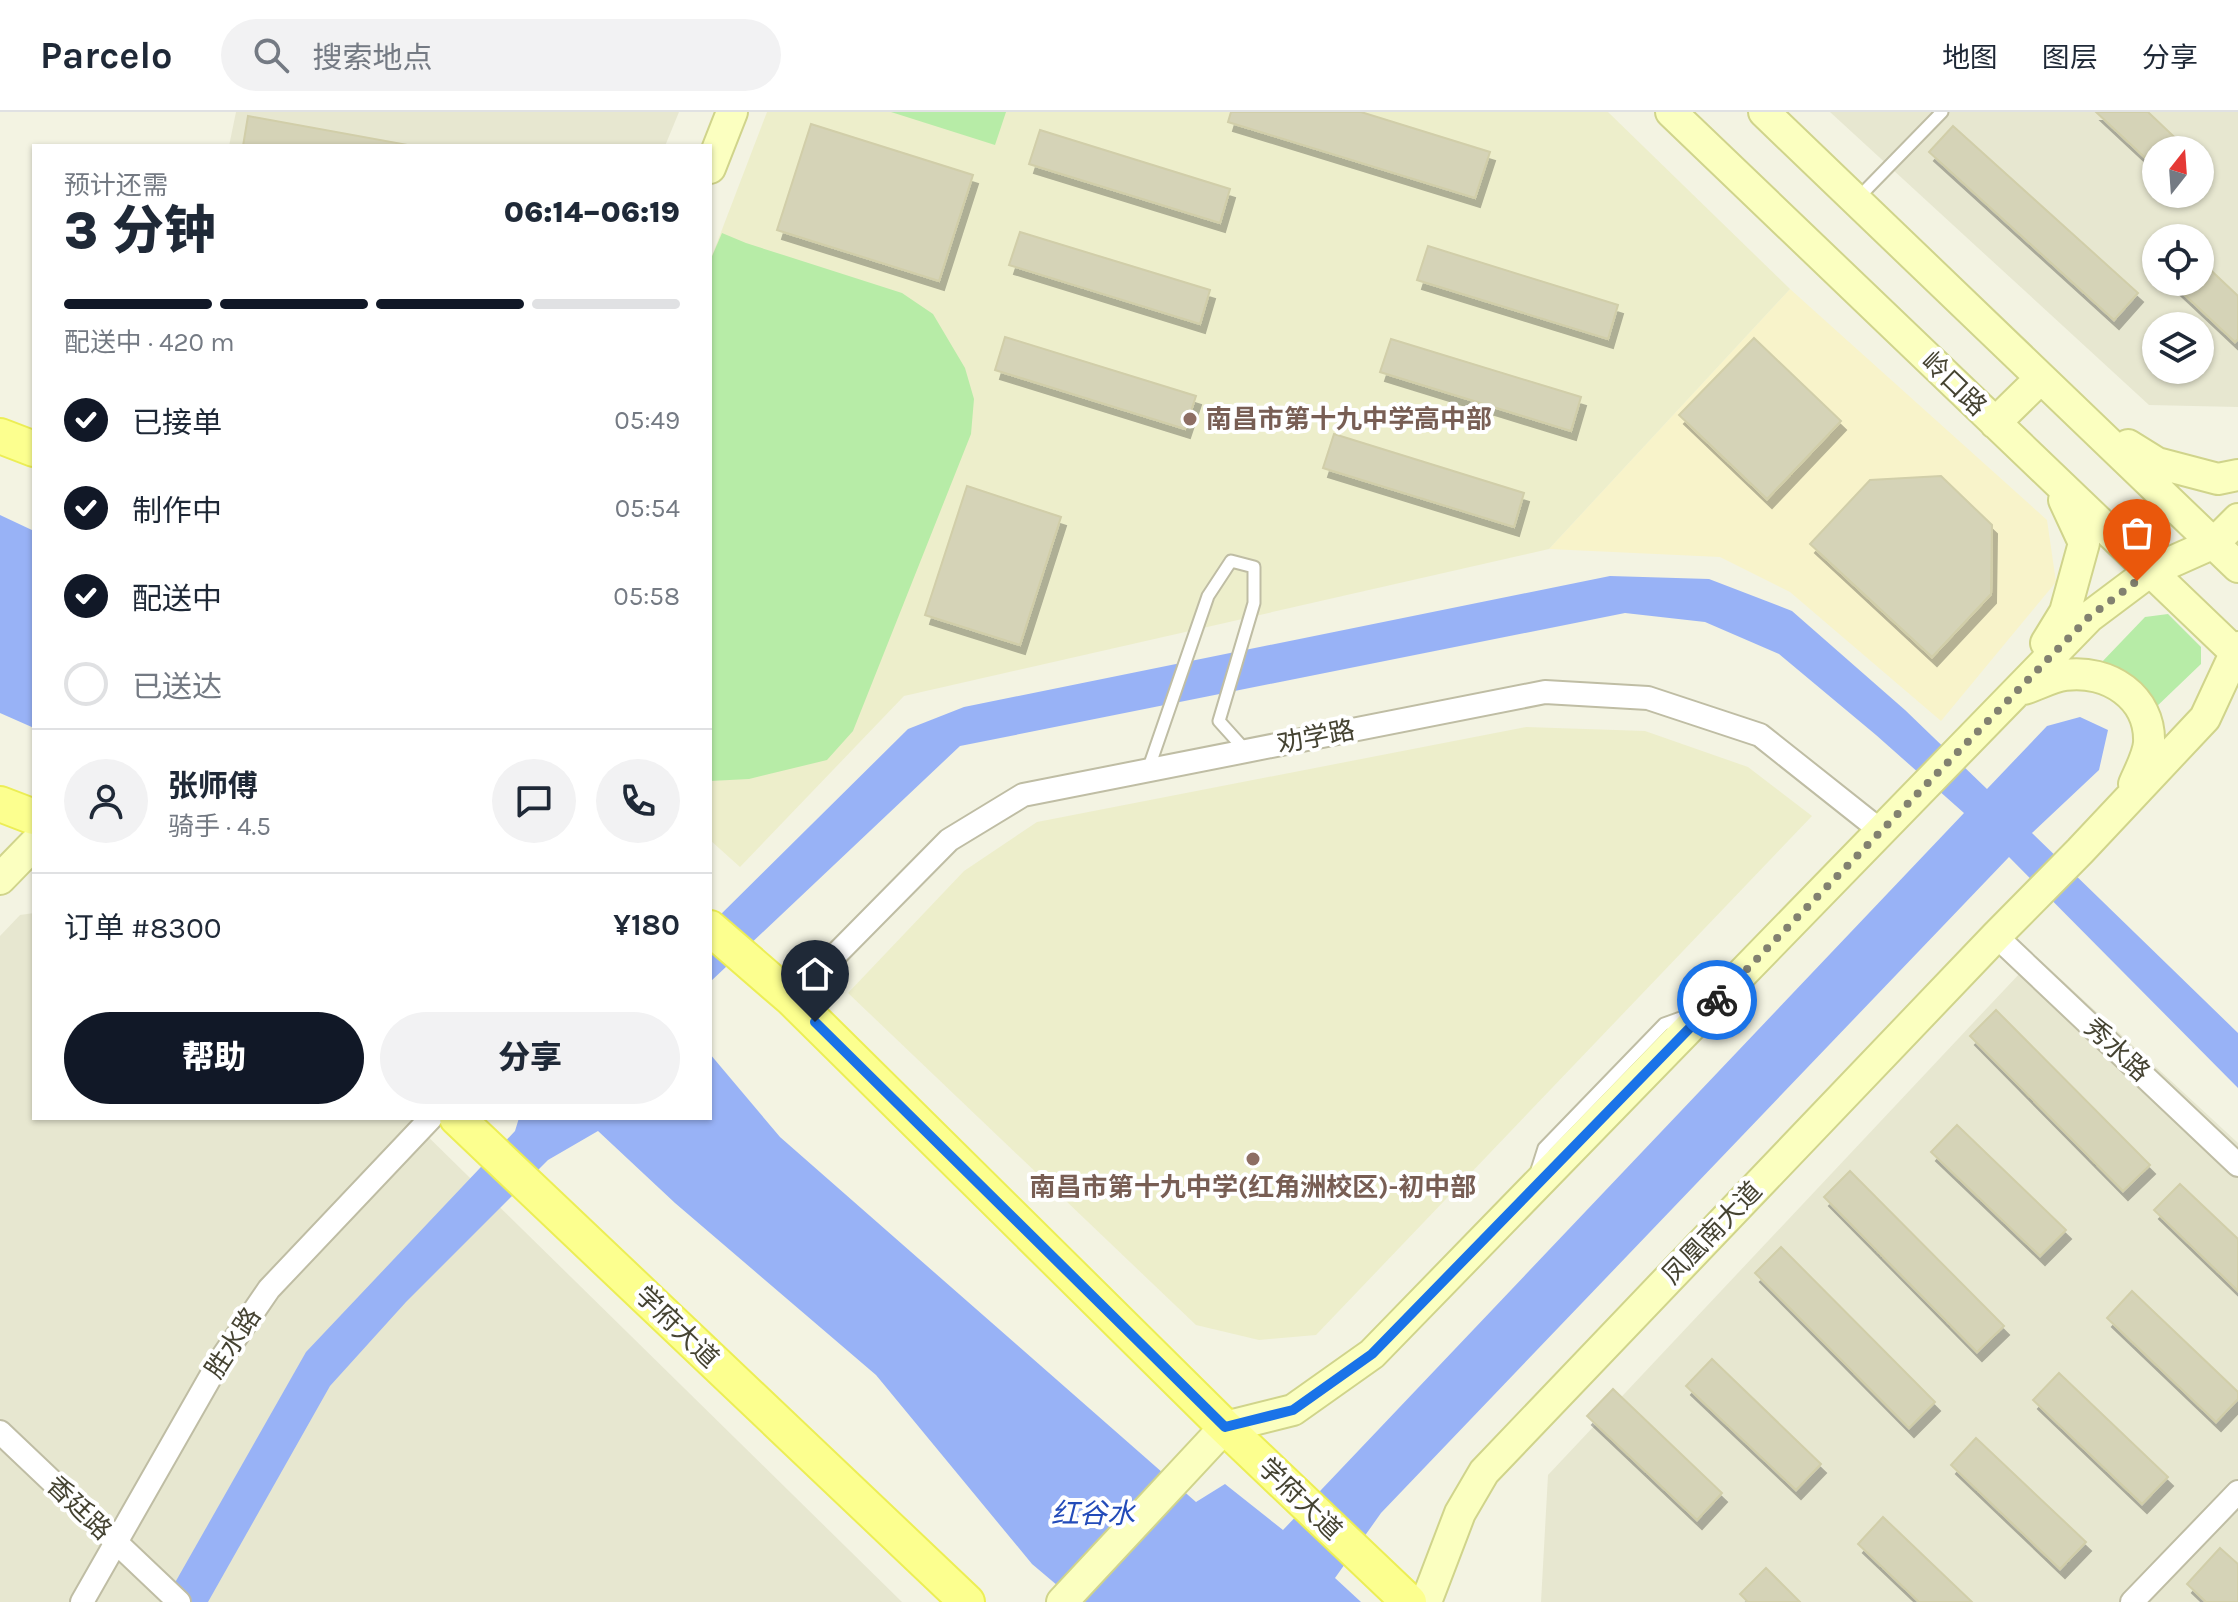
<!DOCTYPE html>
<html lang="zh">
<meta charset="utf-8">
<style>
:root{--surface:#fff;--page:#f2f2f3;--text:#1f2937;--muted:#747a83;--line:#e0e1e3;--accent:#111827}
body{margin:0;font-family:Karla,"Noto Sans SC",sans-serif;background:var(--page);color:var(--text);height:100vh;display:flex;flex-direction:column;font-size:30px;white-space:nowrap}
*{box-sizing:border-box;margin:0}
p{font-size:26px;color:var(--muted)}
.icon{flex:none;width:44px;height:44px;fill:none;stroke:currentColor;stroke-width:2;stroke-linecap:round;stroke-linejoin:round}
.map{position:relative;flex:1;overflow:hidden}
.drawer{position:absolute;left:32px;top:32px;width:680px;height:976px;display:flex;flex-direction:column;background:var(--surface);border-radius:0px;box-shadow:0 2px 6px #0004}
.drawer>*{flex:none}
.needle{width:52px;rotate:17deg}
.fabs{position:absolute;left:2142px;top:24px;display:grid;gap:16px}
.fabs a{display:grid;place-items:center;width:72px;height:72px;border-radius:50%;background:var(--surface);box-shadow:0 2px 6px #0004;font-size:40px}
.pin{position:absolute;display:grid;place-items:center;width:68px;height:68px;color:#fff;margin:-82px -34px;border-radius:50% 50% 50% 0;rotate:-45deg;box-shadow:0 0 8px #0007}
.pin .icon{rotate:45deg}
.courier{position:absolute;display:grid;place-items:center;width:80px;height:80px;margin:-40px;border:6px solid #1a73e8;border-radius:50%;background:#fff;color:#222;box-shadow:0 2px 10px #0007}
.summary em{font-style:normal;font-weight:800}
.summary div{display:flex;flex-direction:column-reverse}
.summary{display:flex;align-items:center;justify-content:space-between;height:136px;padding:0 32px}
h1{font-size:52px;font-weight:800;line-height:60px}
.bar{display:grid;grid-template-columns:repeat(4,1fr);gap:12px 8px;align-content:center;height:96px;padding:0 32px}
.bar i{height:10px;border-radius:6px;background:var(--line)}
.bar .selected{background:var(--accent)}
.bar p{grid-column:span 4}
.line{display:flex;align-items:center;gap:20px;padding:0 32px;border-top:2px solid var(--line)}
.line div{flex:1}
.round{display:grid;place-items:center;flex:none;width:84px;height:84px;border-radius:42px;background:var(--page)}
ol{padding:0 32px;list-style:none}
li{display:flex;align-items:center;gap:24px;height:88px}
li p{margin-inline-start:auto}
li .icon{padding:8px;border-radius:50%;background:var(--accent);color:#fff;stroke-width:4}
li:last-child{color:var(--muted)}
li i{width:44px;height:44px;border:4px solid var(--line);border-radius:50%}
.action{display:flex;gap:16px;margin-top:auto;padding:16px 32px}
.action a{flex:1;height:92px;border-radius:48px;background:var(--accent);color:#fff;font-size:32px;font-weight:800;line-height:92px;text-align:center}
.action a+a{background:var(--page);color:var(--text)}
header{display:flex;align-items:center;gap:48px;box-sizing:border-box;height:112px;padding:0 40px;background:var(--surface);border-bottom:2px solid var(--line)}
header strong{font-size:38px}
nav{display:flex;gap:44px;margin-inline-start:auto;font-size:28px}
.search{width:560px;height:72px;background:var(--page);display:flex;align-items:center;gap:20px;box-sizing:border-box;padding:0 28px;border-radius:44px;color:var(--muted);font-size:30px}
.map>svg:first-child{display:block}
.residential{fill:#e7e7d0;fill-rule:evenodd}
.commercial{fill:#f8f3ca}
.education{fill:#edeecb}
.park{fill:#b7eca7}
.water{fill:#98b2f6}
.building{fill:#d5d3b7;stroke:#d1cea9;stroke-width:2;filter:url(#shadow)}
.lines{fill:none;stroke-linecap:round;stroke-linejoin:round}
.lane-casing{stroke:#bfbda4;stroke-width:15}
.street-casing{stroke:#bfbda4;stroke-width:26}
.secondary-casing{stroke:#d0d48b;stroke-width:34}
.primary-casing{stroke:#ecee55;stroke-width:38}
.lane{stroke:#fff;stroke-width:11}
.street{stroke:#fff;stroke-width:22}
.secondary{stroke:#fbffc0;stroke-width:30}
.primary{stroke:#fcff8f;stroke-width:34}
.done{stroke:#828170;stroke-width:8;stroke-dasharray:0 14.4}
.route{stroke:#1a73e8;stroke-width:10}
.education-dot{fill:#8d6e63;stroke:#fff;stroke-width:3}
.labels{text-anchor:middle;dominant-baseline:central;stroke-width:8;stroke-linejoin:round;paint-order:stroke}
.street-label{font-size:26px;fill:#454332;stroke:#fff}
.education-label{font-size:26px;font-weight:bold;fill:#785e54;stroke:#fff;text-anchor:start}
.water-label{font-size:28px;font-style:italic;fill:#234bb9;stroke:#fff}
</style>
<header>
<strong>Parcelo</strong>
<div class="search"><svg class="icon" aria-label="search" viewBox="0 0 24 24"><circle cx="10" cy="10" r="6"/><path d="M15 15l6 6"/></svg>搜索地点</div>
<nav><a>地图</a><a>图层</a><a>分享</a></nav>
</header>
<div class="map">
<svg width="2238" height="1490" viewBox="0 0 2238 1490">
<defs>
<filter id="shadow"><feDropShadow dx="5" dy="9" stdDeviation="0" flood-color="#0004"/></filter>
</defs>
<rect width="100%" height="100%" fill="#f3f3e2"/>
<path class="residential" d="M236 0H679L665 34H229Z
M1830 0H2238V295L2149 293ZM2156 38H2200V82H2156ZM2156 126H2200V170H2156ZM2156 214H2200V258H2156Z
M34 801V1006H409L902 1490H0V824L20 803Z
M2036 844 2238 1031V1490H1541L1548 1363Z"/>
<path class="commercial" d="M1790 177 2047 408 2056 470 1941 609 1790 480 1720 445 1549 437Z"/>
<path class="education" d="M767 0H1608L1790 177 1549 437 904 584 740 755 710 728V149Z
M1526 615 1645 619 1748 655 1812 704 1316 1223 1259 1228 1196 1213 848 881 964 759 1037 710Z"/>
<path class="park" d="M891 0H1006L995 33Z
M722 121 746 131 902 181 933 202 965 256 974 287 971 322 853 619 827 648 749 667 710 669V149Z
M2168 502 2201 535V552L2153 598 2100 552 2145 505Z"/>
<path class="water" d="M0 403 34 419V616L0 601Z
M1610 464 1709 467 1792 499 1905 598 1987 677 2047 614 2080 605 2108 618 2099 658 2032 721 2238 921V976L2009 745 1381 1401 1335 1466 1361 1490H1077L1032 1452 876 1263 675 1091 598 1019 548 1048 406 1190 330 1274 208 1490H164L306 1240 515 1019 519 1006H710V942L780 1025 1196 1390 1225 1372 1283 1418 1964 701 1876 623 1779 542 1705 510 1625 501 960 634 710 870V813L908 617 964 595Z"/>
<path class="building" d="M1231 0H1361L1490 40 1475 86 1228 10Z
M2096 0H2148L2188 38H2156V56Z
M248 4 408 33V34H243Z
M811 12 973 63 939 169 777 118Z
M1953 14 2138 181 2114 208 1929 40Z
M1040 18 1230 77 1220 111 1029 52Z
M1020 120 1210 178 1200 212 1009 153Z
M1428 134 1618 193 1608 227 1417 168Z
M2156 138V156L2147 148Z
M2200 148 2238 184V227L2235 230 2171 170H2200Z
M1005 225 1196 284 1185 317 995 258Z
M1754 226 1841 309 1767 387 1679 303Z
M1391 227 1581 285 1571 319 1380 260Z
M1334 322 1524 381 1514 415 1323 356Z
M1941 364 1992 413 1991 482 1932 545 1810 432 1870 368Z
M967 374 1061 405 1020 533 925 503Z
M1996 898 2150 1053 2123 1079 1970 924Z
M1957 1013 2066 1118 2040 1144 1931 1040Z
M1850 1059 2004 1214 1977 1240 1824 1085Z
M2180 1072 2238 1127V1179L2154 1098Z
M1781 1135 1935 1290 1909 1316 1755 1161Z
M2132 1179 2238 1280V1287L2216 1310 2107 1206Z
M1712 1247 1821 1352 1796 1378 1686 1274Z
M2059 1261 2168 1365 2142 1392 2033 1288Z
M1613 1277 1722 1381 1697 1408 1587 1304Z
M1976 1326 2086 1430 2060 1457 1951 1353Z
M1883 1405 1972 1490H1919L1858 1432Z
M2220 1436 2238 1452V1490H2206L2187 1472Z
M1766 1456 1800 1490H1748L1740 1482Z"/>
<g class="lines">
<g class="lane-casing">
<path id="lane" d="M1856 88 1942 0
M1148 658 1208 484 1231 449 1254 455V491L1219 609 1246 639
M1537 1058 1544 1036 1664 912 1689 903"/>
</g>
<g class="street-casing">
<path id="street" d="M1996 824 2238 1053
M792 887 949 728 1023 683 1545 580 1648 586 1760 623 1881 719
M0 1320 179 1490
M82 1490 219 1250 269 1177 431 1006
M2132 1490 2238 1380"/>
</g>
<g class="secondary-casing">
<path id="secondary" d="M1671 0 2238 543
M1764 0 2238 455
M710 56 732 0
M1995 311 2041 266
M2128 333 2157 351 2218 367 2238 363
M2046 531 2065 500 2084 431 2064 388
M2024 577C2037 573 2051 565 2065 563 2108 557 2151 585 2149 631 2148 644 2139 660 2134 672
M0 767 34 732
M1062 1490 1225 1315 1293 1298 1372 1242 2089 505 2149 460 2214 431 2238 407
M1426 1490 1460 1401 1484 1360 1996 824 2080 739 2205 606 2238 535"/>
</g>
<g class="primary-casing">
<path id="primary" d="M0 324 34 337
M0 692 34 705
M710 816 792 887 1225 1315 1409 1490
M457 1006 967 1490"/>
</g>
<use href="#lane" class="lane"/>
<use href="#street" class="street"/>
<use href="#secondary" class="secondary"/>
<use href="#primary" class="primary"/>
</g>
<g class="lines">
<path class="done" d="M1717 888 2089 505 2137 469"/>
<path class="route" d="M815 910 1225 1315 1293 1298 1372 1242 1717 888"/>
</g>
<g class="education-dot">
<circle cx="1190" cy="307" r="8"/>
<circle cx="1253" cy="1047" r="8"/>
</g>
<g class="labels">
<g class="street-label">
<text transform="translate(1954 272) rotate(44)">岭口路</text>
<text transform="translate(1316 625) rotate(-11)">劝学路</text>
<text transform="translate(2117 938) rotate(43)">秀水路</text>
<text transform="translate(1712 1121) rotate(-46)">凤凰南大道</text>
<text transform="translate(677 1215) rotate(44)">学府大道</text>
<text transform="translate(233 1231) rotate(-57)">胜水路</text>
<text transform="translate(1300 1387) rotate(44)">学府大道</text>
<text transform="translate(79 1396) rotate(44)">香廷路</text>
</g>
<g class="education-label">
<text x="1206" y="307">南昌市第十九中学高中部</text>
<text x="1253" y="1075" text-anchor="middle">南昌市第十九中学(红角洲校区)-初中部</text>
</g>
<g class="water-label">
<text x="1093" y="1401">红谷水</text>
</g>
</g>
</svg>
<div class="fabs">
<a><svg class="needle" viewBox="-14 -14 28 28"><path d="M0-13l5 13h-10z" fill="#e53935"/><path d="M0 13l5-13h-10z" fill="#747a83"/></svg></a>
<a><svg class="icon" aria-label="locate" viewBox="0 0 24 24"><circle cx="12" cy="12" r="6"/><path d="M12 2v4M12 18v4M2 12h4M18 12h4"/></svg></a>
<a><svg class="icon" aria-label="layers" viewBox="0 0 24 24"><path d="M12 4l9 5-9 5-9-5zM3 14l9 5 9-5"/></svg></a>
</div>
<div class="pin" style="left:2137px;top:469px;background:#ea580c"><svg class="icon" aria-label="bag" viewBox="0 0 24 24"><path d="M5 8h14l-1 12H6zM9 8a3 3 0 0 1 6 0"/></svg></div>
<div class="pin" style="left:815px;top:910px;background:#1f2937"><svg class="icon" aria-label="home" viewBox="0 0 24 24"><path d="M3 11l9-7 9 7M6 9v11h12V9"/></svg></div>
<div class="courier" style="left:1717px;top:888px"><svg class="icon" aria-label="bike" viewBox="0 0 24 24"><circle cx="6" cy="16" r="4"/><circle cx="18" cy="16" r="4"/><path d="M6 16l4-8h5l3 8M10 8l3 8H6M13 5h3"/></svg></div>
<section class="drawer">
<div class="summary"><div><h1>3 分钟</h1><p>预计还需</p></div><em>06:14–06:19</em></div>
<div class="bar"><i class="selected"></i><i class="selected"></i><i class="selected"></i><i></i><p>配送中 · 420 m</p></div>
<ol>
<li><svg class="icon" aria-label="check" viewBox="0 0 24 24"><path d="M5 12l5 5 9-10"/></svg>已接单<p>05:49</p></li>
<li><svg class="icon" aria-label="check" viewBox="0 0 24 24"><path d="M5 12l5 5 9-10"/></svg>制作中<p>05:54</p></li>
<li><svg class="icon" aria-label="check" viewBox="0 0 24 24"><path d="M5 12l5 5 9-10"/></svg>配送中<p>05:58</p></li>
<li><i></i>已送达</li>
</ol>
<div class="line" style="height:144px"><a class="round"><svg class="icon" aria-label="person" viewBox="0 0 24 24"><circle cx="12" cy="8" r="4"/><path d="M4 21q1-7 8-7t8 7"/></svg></a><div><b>张师傅</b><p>骑手 · 4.5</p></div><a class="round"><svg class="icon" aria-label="chat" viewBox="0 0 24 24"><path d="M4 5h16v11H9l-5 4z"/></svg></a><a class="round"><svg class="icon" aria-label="phone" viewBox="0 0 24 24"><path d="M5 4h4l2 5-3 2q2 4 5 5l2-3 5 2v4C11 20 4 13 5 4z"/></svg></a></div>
<div class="line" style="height:104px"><div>订单 #8300</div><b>¥180</b></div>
<div class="action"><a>帮助</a><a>分享</a></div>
</section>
</div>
